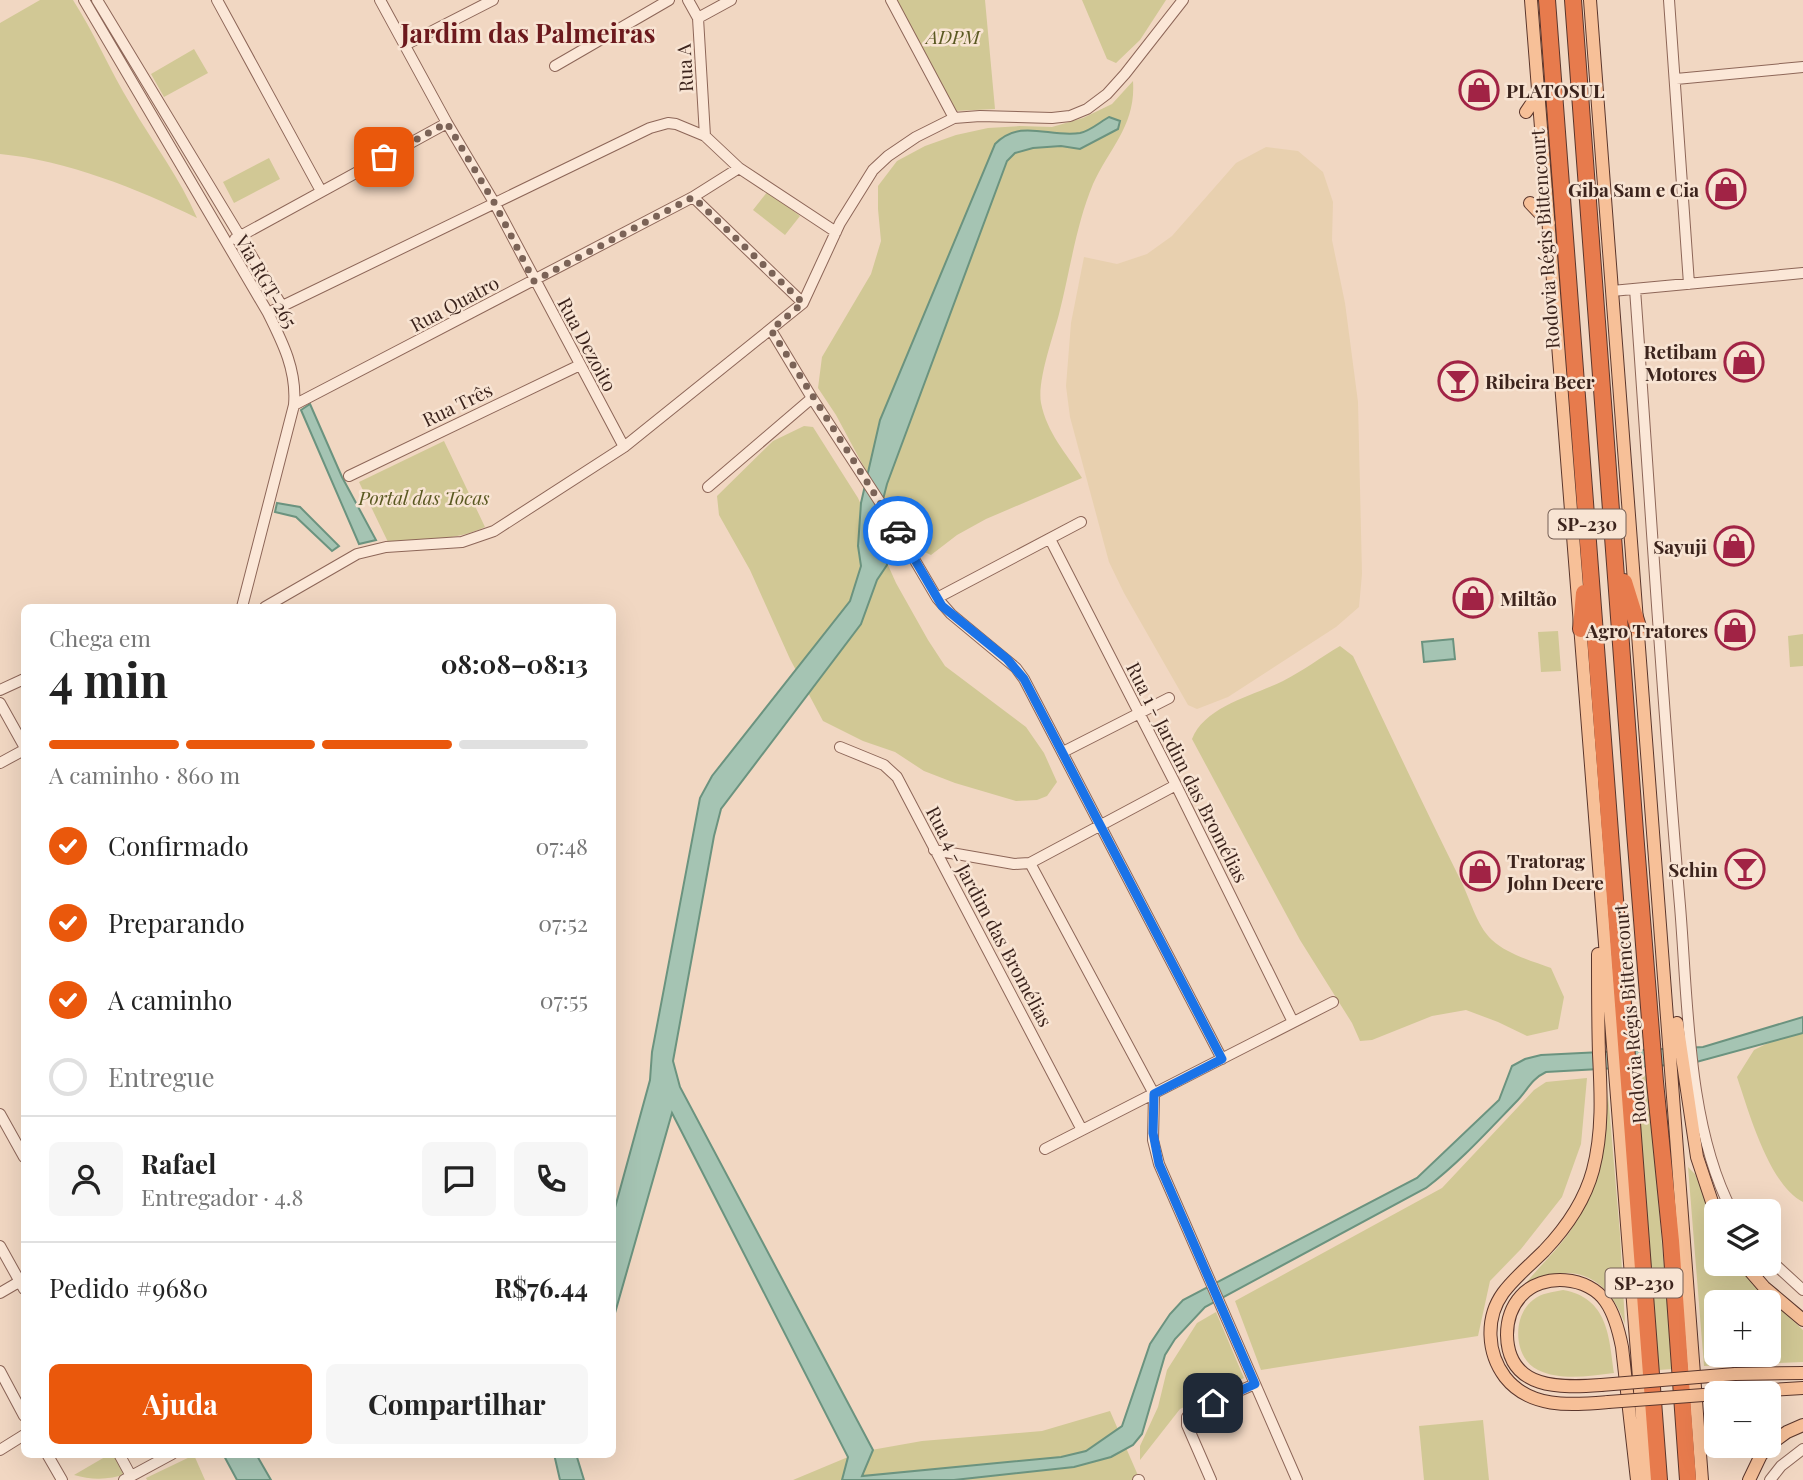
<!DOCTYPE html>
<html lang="pt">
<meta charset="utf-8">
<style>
:root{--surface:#fff;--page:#f6f6f6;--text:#222;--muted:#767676;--line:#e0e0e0;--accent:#ea580c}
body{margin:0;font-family:"Playfair Display",serif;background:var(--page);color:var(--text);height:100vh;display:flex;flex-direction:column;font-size:26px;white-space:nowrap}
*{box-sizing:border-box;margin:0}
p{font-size:23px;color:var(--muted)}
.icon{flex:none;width:38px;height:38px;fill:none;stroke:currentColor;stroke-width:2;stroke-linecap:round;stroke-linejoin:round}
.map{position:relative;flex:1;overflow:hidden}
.side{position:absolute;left:21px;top:604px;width:595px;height:854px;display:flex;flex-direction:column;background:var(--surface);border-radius:10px;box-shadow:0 7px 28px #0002}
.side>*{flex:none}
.controls{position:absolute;left:1704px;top:1199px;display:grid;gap:14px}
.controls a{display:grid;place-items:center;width:77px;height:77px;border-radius:10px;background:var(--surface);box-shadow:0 7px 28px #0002;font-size:35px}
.pin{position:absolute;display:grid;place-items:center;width:60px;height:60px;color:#fff;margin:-30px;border-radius:14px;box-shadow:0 4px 10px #0006}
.courier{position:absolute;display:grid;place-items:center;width:70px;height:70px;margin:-35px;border:5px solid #1a73e8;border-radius:50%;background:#fff;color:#222;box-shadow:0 2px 9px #0007}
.headline em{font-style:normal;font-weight:700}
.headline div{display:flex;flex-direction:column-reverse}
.headline{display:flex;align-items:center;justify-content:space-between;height:119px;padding:0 28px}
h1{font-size:46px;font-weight:700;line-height:52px}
.bar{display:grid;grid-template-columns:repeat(4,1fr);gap:10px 7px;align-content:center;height:84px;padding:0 28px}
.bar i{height:9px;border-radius:5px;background:var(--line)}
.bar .on{background:var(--accent)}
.bar p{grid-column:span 4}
.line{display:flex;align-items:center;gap:18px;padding:0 28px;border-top:2px solid var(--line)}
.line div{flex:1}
.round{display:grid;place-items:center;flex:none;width:74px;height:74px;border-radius:10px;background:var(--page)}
ol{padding:0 28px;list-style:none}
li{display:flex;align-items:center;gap:21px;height:77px}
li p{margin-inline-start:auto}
li .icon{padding:7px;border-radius:50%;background:var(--accent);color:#fff;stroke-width:4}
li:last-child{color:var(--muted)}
li i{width:38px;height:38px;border:4px solid var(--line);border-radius:50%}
.cta{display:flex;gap:14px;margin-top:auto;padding:14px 28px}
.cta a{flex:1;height:80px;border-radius:10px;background:var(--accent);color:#fff;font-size:28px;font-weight:700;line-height:80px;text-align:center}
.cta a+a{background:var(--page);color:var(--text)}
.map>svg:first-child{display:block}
.farmland{fill:#e8d0af}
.green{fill:#d1c895;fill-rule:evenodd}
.water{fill:#a5c4b3;stroke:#6b937f;stroke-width:2}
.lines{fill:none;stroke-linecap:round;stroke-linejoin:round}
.minor-casing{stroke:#8d6658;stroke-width:12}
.major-casing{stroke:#5b362c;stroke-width:14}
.highway-casing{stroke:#5b362c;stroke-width:18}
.minor{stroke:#fbe7d7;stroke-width:10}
.major{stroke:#f7c098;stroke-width:12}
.highway{stroke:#e77b4d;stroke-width:16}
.major-bridge-casing{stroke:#5b362c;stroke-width:14;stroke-linecap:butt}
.major-bridge{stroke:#f7c098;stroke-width:12}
.done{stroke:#7b6357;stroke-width:7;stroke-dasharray:0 12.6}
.route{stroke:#1a73e8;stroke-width:9}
.labels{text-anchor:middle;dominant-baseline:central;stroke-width:5;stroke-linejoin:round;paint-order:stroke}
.shield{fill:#f8e4d3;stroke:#745e54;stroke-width:2}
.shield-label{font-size:18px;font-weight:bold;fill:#3c241d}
.park-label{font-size:19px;font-style:italic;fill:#5a5922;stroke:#f8e4d3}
.street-label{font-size:19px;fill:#3c241d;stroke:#f8e4d3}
.poi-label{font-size:19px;font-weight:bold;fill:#3c241d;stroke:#f8e4d3;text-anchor:end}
.district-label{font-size:26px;font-weight:bold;fill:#6c191d;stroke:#f8e4d3}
</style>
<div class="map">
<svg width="1803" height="1480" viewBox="0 0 1803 1480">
<rect width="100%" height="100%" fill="#f1d7c2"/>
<path class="farmland" d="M1266 147 1298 151 1323 172 1333 202 1332 240 1345 303 1358 402 1362 574 1359 607 1336 627 1228 697 1197 709 1188 705 1124 593 1109 562 1070 417 1066 386 1071 323 1084 257 1117 264 1147 254 1172 236 1236 163Z"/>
<path class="green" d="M40 0H73C95 34 110 71 131 105 153 143 180 178 197 218 138 189 66 160 0 154V23Z
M894 0H985L995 109 954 111Z
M1082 0H1166L1140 40 1116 63 1107 59Z
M194 49 208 73 164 97 151 74Z
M1133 81C1136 125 1110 147 1093 184 1076 225 1070 271 1059 314 1053 337 1037 381 1041 403 1047 433 1066 453 1082 478L986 519 957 535 931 555 920 550 866 471 836 415 818 388 822 357 871 274 881 241 878 209V186L897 161 925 146 956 135 988 128 1020 126 1052 127 1083 118 1112 104Z
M269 158 280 179 234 203 223 182Z
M768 191 800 216 785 235 753 210Z
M804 426 813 427 858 498 896 583 928 640 945 666 1026 727 1044 753 1057 782 1047 796 1037 800 1016 801 955 783 924 771 895 752 863 741 823 721 790 659 750 570 719 515 717 496 773 441Z
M444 441 485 527C455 541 421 540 388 542L359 482Z
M1558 631 1561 671 1541 672 1538 632Z
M1803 634V666L1790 667 1788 636Z
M1340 646 1353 656C1388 730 1423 805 1460 879 1470 898 1476 925 1492 940 1507 954 1532 961 1551 968L1564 997 1558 1029 1527 1036 1498 1022 1466 1010 1432 1016 1372 1040 1360 1041 1352 1023 1300 940 1192 739C1205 706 1253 696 1283 681 1303 671 1321 657 1340 646Z
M1803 1030V1202C1769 1185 1749 1112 1737 1077L1754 1050 1782 1036Z
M1647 1075 1673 1369 1659 1370 1636 1076Z
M1587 1078 1581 1144 1562 1197 1521 1249 1490 1281 1478 1336 1261 1370 1235 1301 1442 1188 1534 1090 1546 1082Z
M1608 1094 1620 1234 1625 1324C1607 1274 1572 1261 1525 1284 1540 1266 1558 1249 1571 1230 1599 1189 1604 1142 1608 1094Z
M1688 1167 1695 1174 1717 1228V1264H1738L1758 1288 1803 1330V1362L1704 1366ZM1717 1302H1769V1354H1717Z
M1563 1290C1608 1298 1609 1336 1614 1373 1589 1376 1561 1381 1538 1370 1513 1358 1512 1316 1533 1300 1541 1293 1553 1292 1563 1290Z
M1216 1312 1244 1378 1180 1409 1140 1460V1446L1158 1407 1167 1370 1197 1323Z
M1110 1411 1140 1480H793L860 1452 922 1441 1042 1431Z
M1483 1420 1489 1480H1424L1419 1426Z
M110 1454H114L126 1474C109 1480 91 1480 74 1475Z
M194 1455 205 1480H147L146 1478Z"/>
<path class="water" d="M1109 117 1120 121 1118 129 1080 149 1061 146 1033 148 1015 153 1007 161 887 484 879 515 884 533 887 565 877 580 861 624 721 809 714 836 673 1061 680 1087 873 1450 862 1476 1061 1457 1086 1451 1122 1426 1150 1344 1170 1314 1183 1300 1417 1178 1499 1100 1512 1066 1525 1059 1541 1055 1703 1047 1803 1017V1033L1689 1064 1546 1072C1531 1079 1527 1091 1516 1102 1487 1132 1459 1163 1426 1188L1205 1307 1175 1339 1165 1355 1142 1434 1133 1445 1111 1457 1074 1467 954 1480H842L848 1457 672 1113 613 1320V1215L650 1080 652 1052 700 798 712 776 850 601 861 566 858 546 861 503 880 420 995 144C1021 118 1049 138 1080 133 1090 131 1100 122 1109 117Z
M310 404 342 477 376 540 359 544 301 410Z
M277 503 300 507 339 546 332 551 296 517 275 512Z
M1453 639 1455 659 1424 662 1422 642Z
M223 1454H256L271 1480H237Z
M554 1454H576L584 1480H560Z"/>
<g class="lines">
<g class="minor-casing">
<path id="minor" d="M84 0 268 313C283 343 297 371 294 405L242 607
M97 0 282 306
M217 0 321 191
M380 0 447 123 495 204 624 447
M688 0 698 18 705 136
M891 0 954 118
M1669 0 1689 284
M698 18 731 0
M405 45 493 0
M555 66 669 0
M1676 79 1803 67
M693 197 803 303
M235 239 447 123
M1635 289C1650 494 1662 700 1680 906 1688 1001 1687 1126 1732 1211
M1612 291 1803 273
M268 313 650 128 668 123 676 124 705 136 739 168 836 232
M771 330 812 398 887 513 937 598 951 614 1016 668 1024 679 1222 1059
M294 405 693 197 739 168
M349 476 580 365
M708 487 812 398
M1050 539 1176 785 1293 1022
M937 598 1081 522
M265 607 357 554 386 547 462 542 494 531 624 447 803 303 840 223 873 170 888 156 916 137 954 118 980 116 1052 118 1070 116 1087 109 1107 94 1125 74 1183 0
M0 690 24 679
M0 703 24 746
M840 747 884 765 897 777 1082 1130
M1063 752 1169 698
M0 763 24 750
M934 850 1014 864 1030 863 1176 785
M1030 863 1154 1094 1153 1140 1159 1164 1297 1480
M0 1114 24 1157
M1045 1149 1333 1002
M0 1246 24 1289
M1769 1259 1803 1290
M0 1293 24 1279
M0 1371 24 1416
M0 1450 24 1435
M47 1454 62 1480
M119 1454 131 1476
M124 1480 172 1454
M1138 1480H1139
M1211 1480 1187 1425V1417L1191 1412 1255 1384
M1770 1480 1781 1466 1803 1449"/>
</g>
<g class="major-casing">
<path id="major" d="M1531 0 1647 1480
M1590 0C1624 494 1668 986 1702 1480
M1526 112 1538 94
M1530 203 1549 223
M1598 954C1598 987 1598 1021 1599 1054 1601 1093 1603 1132 1593 1170 1585 1200 1565 1229 1544 1251 1530 1265 1515 1277 1503 1293 1485 1318 1487 1353 1505 1377 1530 1409 1571 1405 1608 1402
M1677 1023 1697 1157 1717 1217
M1744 1264 1764 1287 1803 1320
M1735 1374 1803 1373
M1601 1385C1561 1388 1508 1390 1507 1335 1507 1321 1511 1307 1521 1296 1542 1272 1589 1276 1606 1302 1615 1315 1619 1332 1622 1347L1637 1480
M1723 1393 1803 1388
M1769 1445 1787 1432 1803 1425
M1749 1480 1761 1455 1769 1446"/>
</g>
<g class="highway-casing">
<path id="highway" d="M1547 0 1659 1480
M1573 0 1635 832 1655 1082 1671 1241 1688 1480
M1624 582 1638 627
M1581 629 1584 593"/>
</g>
<use href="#minor" class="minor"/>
<use href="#major" class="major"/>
<use href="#highway" class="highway"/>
<g class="major-bridge-casing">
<path id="major-bridge" d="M1601 1385 1735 1374
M1608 1402 1717 1394"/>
</g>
<use href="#major-bridge" class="major-bridge"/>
</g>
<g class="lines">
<path class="done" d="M384 157 447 123 495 204 534 281 693 197 803 303 771 330 898 531"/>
<path class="route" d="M898 531 942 606 1007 659 1024 679 1222 1059 1154 1094 1153 1133 1159 1164 1255 1384 1213 1403"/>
</g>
<defs>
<g id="shop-ring" transform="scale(2.0125)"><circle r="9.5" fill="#f8e4d3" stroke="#a12345" stroke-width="1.5"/><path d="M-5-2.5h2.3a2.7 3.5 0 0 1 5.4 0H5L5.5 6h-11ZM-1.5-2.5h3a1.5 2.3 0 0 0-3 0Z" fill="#a12345"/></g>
<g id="bar-ring" transform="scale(2.0125)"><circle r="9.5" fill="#f8e4d3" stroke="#a12345" stroke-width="1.5"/><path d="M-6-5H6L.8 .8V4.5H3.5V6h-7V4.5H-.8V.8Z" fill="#a12345"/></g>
</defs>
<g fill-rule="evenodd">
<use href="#shop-ring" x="1479" y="90"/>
<use href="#shop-ring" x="1726" y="189"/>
<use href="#shop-ring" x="1744" y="362"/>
<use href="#bar-ring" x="1458" y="381"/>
<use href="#shop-ring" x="1734" y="546"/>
<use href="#shop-ring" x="1473" y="598"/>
<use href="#shop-ring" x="1735" y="630"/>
<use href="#bar-ring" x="1745" y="869"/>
<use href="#shop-ring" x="1480" y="871"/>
</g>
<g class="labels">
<g class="shield">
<rect x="1548.5" y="509.5" width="77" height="29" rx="5"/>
<rect x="1605.5" y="1268.5" width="77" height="29" rx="5"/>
</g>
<g class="shield-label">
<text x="1587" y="524">SP-230</text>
<text x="1644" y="1283">SP-230</text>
</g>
<g class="park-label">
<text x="953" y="36">ADPM</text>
<text x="424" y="497">Portal das Tocas</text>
</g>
<g class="street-label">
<text transform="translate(684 68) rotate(-93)">Rua A</text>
<text transform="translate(1544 239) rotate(-94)">Rodovia Régis Bittencourt</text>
<text transform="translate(267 281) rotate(60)">Via RGT-265</text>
<text transform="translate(454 303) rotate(-28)">Rua Quatro</text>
<text transform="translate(588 344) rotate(62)">Rua Dezoito</text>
<text transform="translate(457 404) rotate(-26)">Rua Três</text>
<text transform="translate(1188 772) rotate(63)">Rua 1 - Jardim das Bromélias</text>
<text transform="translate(990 916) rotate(62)">Rua 4 - Jardim das Bromélias</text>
<text transform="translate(1629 1014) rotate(-95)">Rodovia Régis Bittencourt</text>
</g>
<g class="poi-label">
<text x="1506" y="90" text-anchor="start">PLATOSUL</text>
<text x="1699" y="189">Giba Sam e Cia</text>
<text x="1717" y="351">Retibam<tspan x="1717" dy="22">Motores</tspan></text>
<text x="1485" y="381" text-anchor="start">Ribeira Beer</text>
<text x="1707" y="546">Sayuji</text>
<text x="1500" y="598" text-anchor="start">Miltão</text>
<text x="1708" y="630">Agro Tratores</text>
<text x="1507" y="860" text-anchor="start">Tratorag<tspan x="1507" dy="22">John Deere</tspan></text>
<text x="1718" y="869">Schin</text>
</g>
<g class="district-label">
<text x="528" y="32">Jardim das Palmeiras</text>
</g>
</g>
</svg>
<div class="controls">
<a><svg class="icon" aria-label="layers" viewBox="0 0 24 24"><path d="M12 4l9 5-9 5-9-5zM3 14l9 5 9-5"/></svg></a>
<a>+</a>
<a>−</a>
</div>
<div class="pin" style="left:384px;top:157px;background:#ea580c"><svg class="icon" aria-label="bag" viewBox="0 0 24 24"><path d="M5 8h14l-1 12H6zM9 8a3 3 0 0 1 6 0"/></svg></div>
<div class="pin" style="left:1213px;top:1403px;background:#1f2937"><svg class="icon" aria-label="home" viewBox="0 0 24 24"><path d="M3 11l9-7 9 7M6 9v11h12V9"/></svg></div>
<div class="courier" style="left:898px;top:531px"><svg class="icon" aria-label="car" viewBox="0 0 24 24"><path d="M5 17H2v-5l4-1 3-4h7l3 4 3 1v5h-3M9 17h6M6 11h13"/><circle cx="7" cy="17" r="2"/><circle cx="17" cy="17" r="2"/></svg></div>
<section class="side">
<div class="headline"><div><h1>4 min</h1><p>Chega em</p></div><em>08:08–08:13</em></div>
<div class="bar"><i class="on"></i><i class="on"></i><i class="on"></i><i></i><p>A caminho · 860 m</p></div>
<ol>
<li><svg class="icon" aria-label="check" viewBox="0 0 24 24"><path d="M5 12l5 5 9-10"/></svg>Confirmado<p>07:48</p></li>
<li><svg class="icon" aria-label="check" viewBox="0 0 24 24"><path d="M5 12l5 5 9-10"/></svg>Preparando<p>07:52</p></li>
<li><svg class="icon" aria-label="check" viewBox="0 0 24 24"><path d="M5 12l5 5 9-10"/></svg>A caminho<p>07:55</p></li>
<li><i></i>Entregue</li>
</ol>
<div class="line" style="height:126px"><a class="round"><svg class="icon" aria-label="person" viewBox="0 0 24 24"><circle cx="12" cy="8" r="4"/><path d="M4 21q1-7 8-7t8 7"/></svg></a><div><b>Rafael</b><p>Entregador · 4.8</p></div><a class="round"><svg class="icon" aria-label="chat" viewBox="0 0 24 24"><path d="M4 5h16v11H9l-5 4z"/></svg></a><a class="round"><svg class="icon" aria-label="phone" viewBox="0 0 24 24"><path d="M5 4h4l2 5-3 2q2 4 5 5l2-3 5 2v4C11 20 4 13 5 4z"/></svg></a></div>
<div class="line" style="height:91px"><div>Pedido #9680</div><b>R$76.44</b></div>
<div class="cta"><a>Ajuda</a><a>Compartilhar</a></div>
</section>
</div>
